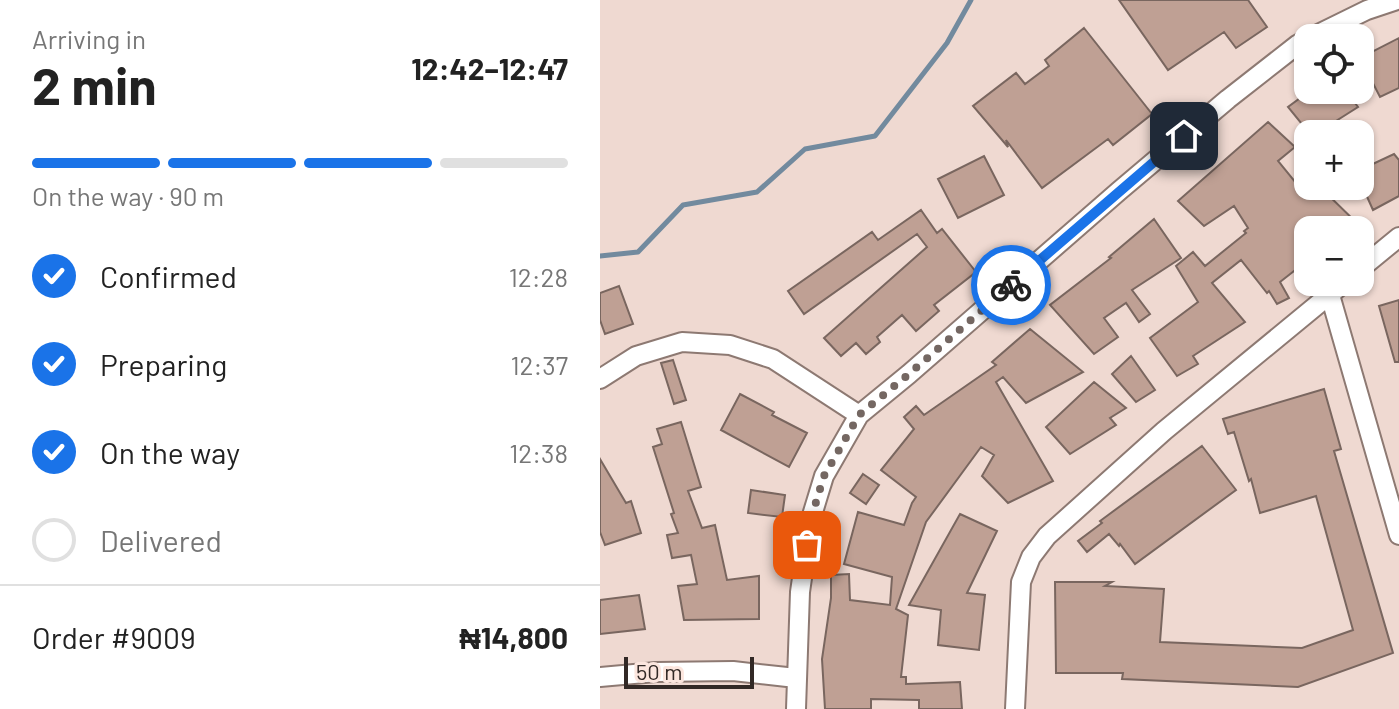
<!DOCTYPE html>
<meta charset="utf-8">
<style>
:root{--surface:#fff;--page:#f6f6f6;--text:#222;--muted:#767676;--line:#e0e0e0;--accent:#1a73e8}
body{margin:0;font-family:Barlow,sans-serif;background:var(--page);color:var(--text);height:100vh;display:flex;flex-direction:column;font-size:30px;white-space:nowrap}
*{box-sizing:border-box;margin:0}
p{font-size:26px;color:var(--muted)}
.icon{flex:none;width:44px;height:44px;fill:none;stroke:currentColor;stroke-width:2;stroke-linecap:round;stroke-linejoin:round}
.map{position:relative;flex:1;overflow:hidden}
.details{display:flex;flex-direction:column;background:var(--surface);width:600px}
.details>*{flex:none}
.buttons{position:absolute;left:694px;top:24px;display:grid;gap:16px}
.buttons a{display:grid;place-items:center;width:80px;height:80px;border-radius:16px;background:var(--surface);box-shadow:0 2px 6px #0004;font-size:40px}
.scale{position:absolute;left:24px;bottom:20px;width:130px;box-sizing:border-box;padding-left:8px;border:4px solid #322926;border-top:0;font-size:22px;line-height:28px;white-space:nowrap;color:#322926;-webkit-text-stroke:6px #fce6de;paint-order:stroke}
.pin{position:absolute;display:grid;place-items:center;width:68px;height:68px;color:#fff;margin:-34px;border-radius:16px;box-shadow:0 4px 12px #0006}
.courier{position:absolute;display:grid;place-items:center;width:80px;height:80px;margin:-40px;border:6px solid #1a73e8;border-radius:50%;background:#fff;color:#222;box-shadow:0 2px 10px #0007}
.headline em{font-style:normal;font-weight:700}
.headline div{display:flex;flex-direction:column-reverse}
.headline{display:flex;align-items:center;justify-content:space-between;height:136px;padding:0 32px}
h1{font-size:52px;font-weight:700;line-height:60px}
.bar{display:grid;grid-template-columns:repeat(4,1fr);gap:12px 8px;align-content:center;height:96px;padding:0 32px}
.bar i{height:10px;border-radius:6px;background:var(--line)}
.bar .current{background:var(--accent)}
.bar p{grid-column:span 4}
.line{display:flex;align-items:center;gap:20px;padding:0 32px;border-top:2px solid var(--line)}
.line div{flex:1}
ol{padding:0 32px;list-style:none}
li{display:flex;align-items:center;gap:24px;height:88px}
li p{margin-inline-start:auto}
li .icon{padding:8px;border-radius:50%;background:var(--accent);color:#fff;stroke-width:4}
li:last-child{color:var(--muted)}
li i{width:44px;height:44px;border:4px solid var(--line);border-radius:50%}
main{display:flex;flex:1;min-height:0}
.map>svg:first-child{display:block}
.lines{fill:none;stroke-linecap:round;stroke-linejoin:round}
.stream{stroke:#728a9e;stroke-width:5}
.building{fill:#bfa094;stroke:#79665f;stroke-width:2}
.minor-casing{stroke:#8d7972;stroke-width:22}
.minor{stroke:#fff;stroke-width:18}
.done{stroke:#746762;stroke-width:8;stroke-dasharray:0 14.4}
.route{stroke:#1a73e8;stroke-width:10}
</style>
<main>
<section class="details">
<div class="headline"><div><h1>2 min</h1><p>Arriving in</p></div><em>12:42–12:47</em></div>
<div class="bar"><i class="current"></i><i class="current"></i><i class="current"></i><i></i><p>On the way · 90 m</p></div>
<ol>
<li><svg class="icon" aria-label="check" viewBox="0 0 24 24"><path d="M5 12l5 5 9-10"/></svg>Confirmed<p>12:28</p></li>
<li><svg class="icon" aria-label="check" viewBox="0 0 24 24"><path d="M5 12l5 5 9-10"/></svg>Preparing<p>12:37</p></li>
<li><svg class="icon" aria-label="check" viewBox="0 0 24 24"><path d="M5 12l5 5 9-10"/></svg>On the way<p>12:38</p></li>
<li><i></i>Delivered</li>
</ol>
<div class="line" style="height:104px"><div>Order #9009</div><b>₦14,800</b></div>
</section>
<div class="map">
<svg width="799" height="709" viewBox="0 0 799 709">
<rect width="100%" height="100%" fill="#efd9d1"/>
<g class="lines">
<path class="stream" d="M0 256 38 252 83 205 157 192 205 149 275 136 347 43 371 0"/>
</g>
<path class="building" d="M519 0H648L667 27 636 48 624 32 568 70Z
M484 28 552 114 513 145 508 139 442 188 406 140 408 147 373 106 416 73 425 84 449 66 445 60Z
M799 38V88L780 97 760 58Z
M711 90H745L758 107 736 121 745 134H710L688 107Z
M668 122 695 147 678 161 700 188 703 186H719L764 230H708V260L680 282 689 298 677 304 669 291 667 293 641 260 612 283 645 322 593 356 598 364 577 376 550 338 598 302 576 266 593 252 605 266 646 233 644 231 648 228 634 206 604 226 578 201Z
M794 154 799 160V196L773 210 760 181V170Z
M384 156 404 195 358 218 338 179Z
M321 210 337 233 342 229 376 272 334 305 339 311 316 331 302 315 277 337 280 342 266 354 256 343 241 356 224 338 327 247 317 234 204 314 188 291 272 232 278 240Z
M554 219 581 258 532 290 550 314 539 322 526 303 504 318 518 337 494 354 450 305 511 258 509 257Z
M19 286 33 324 5 334 0 320V293Z
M799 300V362H795L779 306Z
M430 329 483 372 426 403 403 377 396 382 453 481 408 503 382 476 394 455 381 447 326 522 296 609 308 615 301 677H306V684L360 682 362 709H319V700L271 699V709H225L222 659 231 598V575L249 574 250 600 290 605 292 577 244 564 258 512 304 525 312 503 316 497 281 470 314 429 304 417 316 406 324 415 396 365 392 362Z
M531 356 555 390 536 402 512 374Z
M73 360 86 400 74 404 61 363Z
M494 382 526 408 510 418 516 425 470 454 446 427Z
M724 389 741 449 734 451 793 653 698 687 522 679 523 673H456L455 582H512L505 586 564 589 560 642 702 648 753 630 716 496 660 513 651 479 649 481 634 432 628 434 623 419Z
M140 394 174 412 172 415 207 433 189 467 121 430Z
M81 422 101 487 88 491 102 528 115 525 127 580 159 576V619L84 620 78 586 97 584 91 555 72 558 67 535 78 533 71 514 74 513 53 447 62 444 57 429Z
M602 446 636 490 535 564 520 544 519 546 509 534 487 552 478 541 502 523 500 521Z
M0 459 26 503 31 501 41 533 5 545 0 532Z
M263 474 279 485 266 504 250 493Z
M151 490 185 495 182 517 148 513Z
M360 514 397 531 367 593 385 595 379 650 338 645 341 610 309 605Z
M39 595 45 629 0 634V600Z"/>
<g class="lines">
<g class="minor-casing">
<path id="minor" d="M710 38 767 10 797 0
M760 269 799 237
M730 295 799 535
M0 379 36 356 82 342 130 345 173 359 259 415
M0 677 56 672 133 671 196 678
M196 709 200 592 210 522 224 476 259 415 309 374 519 191 628 99 697 45 708 39
M415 709 421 582 431 557 447 536 564 431 745 282"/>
</g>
<use href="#minor" class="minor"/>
</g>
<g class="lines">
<path class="done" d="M207 545 210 522 224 476 259 415 309 374 411 285"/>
<path class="route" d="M411 285 584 136"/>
</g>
</svg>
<div class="buttons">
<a><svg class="icon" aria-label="locate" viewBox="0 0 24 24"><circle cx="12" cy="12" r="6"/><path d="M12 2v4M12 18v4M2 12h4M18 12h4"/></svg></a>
<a>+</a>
<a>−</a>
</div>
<div class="scale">50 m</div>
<div class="pin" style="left:207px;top:545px;background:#ea580c"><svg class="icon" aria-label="bag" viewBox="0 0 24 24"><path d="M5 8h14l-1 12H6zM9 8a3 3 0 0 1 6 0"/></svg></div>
<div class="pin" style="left:584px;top:136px;background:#1f2937"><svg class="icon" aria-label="home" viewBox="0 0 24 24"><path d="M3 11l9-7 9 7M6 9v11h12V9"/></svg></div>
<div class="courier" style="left:411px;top:285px"><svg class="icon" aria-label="bike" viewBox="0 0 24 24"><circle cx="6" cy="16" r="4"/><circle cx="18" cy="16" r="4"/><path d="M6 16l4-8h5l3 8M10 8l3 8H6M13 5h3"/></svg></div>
</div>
</main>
